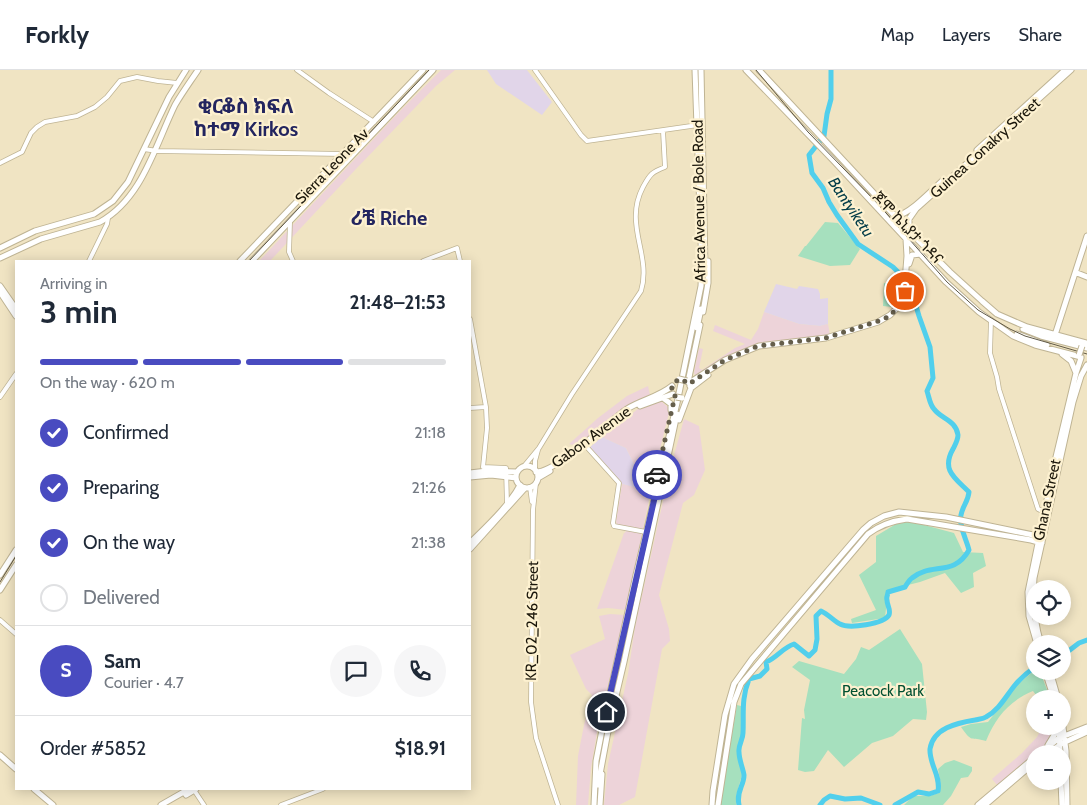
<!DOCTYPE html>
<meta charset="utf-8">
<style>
:root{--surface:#fff;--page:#f6f6f7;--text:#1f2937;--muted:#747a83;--line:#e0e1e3;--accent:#494bc0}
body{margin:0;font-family:Cabin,"Noto Sans Ethiopic",sans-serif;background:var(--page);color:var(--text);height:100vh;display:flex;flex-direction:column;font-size:19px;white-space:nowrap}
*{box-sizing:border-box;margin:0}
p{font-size:16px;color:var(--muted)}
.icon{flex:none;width:28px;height:28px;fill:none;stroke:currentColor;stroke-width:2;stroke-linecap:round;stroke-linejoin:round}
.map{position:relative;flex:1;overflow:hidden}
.drawer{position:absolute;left:15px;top:190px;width:456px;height:530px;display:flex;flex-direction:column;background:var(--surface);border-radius:0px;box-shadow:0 2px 12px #0003}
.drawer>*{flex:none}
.buttons{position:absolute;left:1026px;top:510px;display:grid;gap:10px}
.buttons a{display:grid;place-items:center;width:45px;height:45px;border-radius:50%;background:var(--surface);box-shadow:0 2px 12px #0003;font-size:25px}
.pin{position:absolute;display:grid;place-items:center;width:42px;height:42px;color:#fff;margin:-21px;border:2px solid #fff;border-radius:50%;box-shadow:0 1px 5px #0007}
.courier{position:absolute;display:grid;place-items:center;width:50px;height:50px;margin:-25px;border:4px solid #494bc0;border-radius:50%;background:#fff;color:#222;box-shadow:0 1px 6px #0007}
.headline em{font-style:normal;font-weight:700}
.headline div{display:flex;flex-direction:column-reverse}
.headline{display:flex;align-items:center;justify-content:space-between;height:85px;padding:0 25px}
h1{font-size:32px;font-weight:700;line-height:38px}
.bar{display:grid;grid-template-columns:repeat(4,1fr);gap:8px 5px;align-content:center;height:60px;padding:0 25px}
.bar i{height:6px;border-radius:4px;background:var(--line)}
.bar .active{background:var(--accent)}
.bar p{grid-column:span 4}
.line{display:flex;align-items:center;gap:12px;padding:0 25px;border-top:1px solid var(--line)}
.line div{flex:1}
.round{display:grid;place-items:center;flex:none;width:52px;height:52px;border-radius:26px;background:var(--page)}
ol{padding:0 25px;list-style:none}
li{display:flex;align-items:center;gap:15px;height:55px}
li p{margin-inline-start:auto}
li .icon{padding:5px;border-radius:50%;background:var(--accent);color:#fff;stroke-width:4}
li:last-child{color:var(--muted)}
li i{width:28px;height:28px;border:2px solid var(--line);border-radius:50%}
header{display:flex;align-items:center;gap:30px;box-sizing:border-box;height:70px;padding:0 25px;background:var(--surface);border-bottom:1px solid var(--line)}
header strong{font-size:24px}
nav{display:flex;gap:28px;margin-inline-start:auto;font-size:18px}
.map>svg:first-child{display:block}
.commercial{fill:#edd3d9}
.education{fill:#e1d5e9}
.green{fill:#a6e0be}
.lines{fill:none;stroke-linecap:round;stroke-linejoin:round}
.river{stroke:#51cfec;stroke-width:5}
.minor-casing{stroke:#bfb494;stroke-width:5.5}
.major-casing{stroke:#bfb494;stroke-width:7}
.minor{stroke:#fff;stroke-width:4}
.major{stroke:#fff;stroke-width:5}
.tram{stroke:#605946;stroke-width:1}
.major-bridge-casing{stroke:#bfb494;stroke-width:7;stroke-linecap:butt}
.major-bridge{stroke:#fff;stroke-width:5}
.done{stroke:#655e4b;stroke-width:5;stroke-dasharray:0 9}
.route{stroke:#494bc0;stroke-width:6}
.labels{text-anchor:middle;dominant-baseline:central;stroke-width:4.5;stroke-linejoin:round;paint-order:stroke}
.street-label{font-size:15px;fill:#1a160a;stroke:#fdf1d0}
.park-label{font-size:15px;fill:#005031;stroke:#fdf1d0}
.water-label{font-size:16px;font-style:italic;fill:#003b47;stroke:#fdf1d0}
.district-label{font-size:20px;font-weight:bold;fill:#23255f;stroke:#fdf1d0}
</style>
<header>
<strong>Forkly</strong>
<nav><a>Map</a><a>Layers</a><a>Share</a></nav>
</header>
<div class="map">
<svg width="1087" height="735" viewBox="0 0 1087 735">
<rect width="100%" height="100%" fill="#f0e4c3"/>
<path class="commercial" d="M441 0H455L436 16 355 100 270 191H259L399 42Z
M764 242 799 254 820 256 828 254 830 265 809 269 774 271 751 276 725 288 698 306 695 305 694 303 699 278 703 279 699 298 702 300 735 278 745 274 713 261 715 255 751 270 758 259Z
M648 316 650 325 626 337 578 376 569 374 598 348 627 326Z
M661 331 670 339 658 387 626 540 608 538 597 539 624 463 626 462 621 456 617 455 616 451 622 414 645 420 649 403 637 400 626 378 602 367 638 339Z
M684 349 699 356 705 400 694 425 683 433 659 525 669 559 670 571 662 579 635 727 619 735H604L608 694 628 604 635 557 670 400Z
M610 544 625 545 598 656 591 698 588 735H576L578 686 584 655 592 625 586 619 570 585 605 569 599 546Z
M1043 656H1056L1044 676 997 715 992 709 1022 683 1037 667Z"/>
<path class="education" d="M487 0H527L552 32 542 45 496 14Z
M776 214 797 219 799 216 818 219 820 224V229L828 228V254L820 256 799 254 764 242Z
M602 367 626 378 637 400 649 403 645 420 622 414 590 377Z"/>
<path class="green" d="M825 152 838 153 860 179 850 195 830 196 798 186 805 176H806Z
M884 213 900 215 892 237 883 236Z
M901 451 913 452 954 463 963 482 983 483 986 496 973 503 974 517 961 523 945 503 920 512 888 520 885 548 852 553 851 549 876 540 859 505 876 492V466Z
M900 559 922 594 927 642 926 650 913 649 893 666 872 673 844 697 828 680 814 701 805 702 798 700 802 648 805 649 804 640 810 610 792 597 799 591 844 604 856 589 861 577 869 580Z
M1035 600 1040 601 1049 625 1039 629 1033 621C1009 631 996 647 986 671 970 666 973 674 961 657L971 654 988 652 1017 615Z
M737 635 741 636 742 665 737 679 742 705 736 726V735H720Z
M954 690 972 697V701L968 707 961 708 951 726 943 735H904L913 726H929L939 723 941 715 938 699 945 693Z"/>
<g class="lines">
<path class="river" d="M1062 586 1079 573 1087 570
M739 735C736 721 744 716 744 705 743 698 739 690 739 682 738 675 743 670 743 663 744 644 741 629 749 609L760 606 767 599 766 592C777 588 782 578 794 574L809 586 815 580 817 569 816 546 821 541C828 544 835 552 840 554 849 559 884 554 889 545 891 539 887 536 887 530 886 527 888 525 888 522L905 517C907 514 909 510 912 508 931 492 954 507 969 480 966 468 959 457 961 445 963 435 968 432 969 422 955 408 941 400 953 379 955 375 958 370 958 365 956 350 941 349 934 339 930 335 929 327 927 321L933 308 930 277 919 246 916 236V225L912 216 893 197 858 174 837 145 829 132 823 118 812 103 809 85 824 66 827 44 831 29V0
M820 735 824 730 830 726 845 729 861 728 880 735
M895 735 918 722 929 724 938 721C941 706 929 694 930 679 933 658 957 653 975 650 979 649 983 649 986 647 999 640 1006 626 1015 615 1020 609 1028 602 1035 597"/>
<g class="minor-casing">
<path id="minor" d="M297 0 329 23 374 52
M535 0 581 65 587 71 698 55
M144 79 157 81 343 84
M0 93 22 82 31 63 37 57 45 52 77 46 95 37 107 27 120 11 137 7 158 11 177 13
M290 152 289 182 293 191
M89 191 107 154 108 148
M423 191 457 178 460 191
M470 249 486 337 487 358 483 397 506 398 507 434
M991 250 990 283 997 307 999 319 1038 439 1044 442
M0 327 16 304
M470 338 486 337
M584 374 619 413 613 453 614 456 646 462
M525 395 539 378 572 324 641 221C652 185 623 155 643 117 650 104 652 102 665 97L663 61
M535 400V391L538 380
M536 413 533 440 531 632 536 668 558 735
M530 417 532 432
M0 550 16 564
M194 720 204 735
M281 735 323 719"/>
</g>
<g class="major-casing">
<path id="major" d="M701 0 705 196
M746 0 833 90 946 212 979 242 1013 266 1035 275 1081 287
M759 0 909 161 950 202 982 231 997 244 1027 257 1086 273
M977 80 1065 0
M896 146C910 144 931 121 942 111
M909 160V149L916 139 1071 0
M0 178 35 161 94 144 113 131 128 112 169 27 186 0
M0 188 41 169 100 152C142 129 155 76 175 35 182 23 190 12 198 0
M240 191 423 0
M252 191 433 0
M909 194 912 185 921 184
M1077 203 1087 207
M0 216 16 239
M0 222 16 246
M703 242 708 213V191
M697 258 701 239
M1023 259 1041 266 1087 278
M1017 264 1047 275
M1055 265 1087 166
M1062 284 1071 291 1076 303
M688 312 700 255
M689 313 725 290 759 276 826 268 878 252 890 245 899 236 904 225 907 186 906 169
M691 318 708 305
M663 328 671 334V340
M640 336 673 324
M679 350 691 318 690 316
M516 407a11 11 0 1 1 22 0a11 11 0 1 1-22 0Z
M536 402C557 402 608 352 627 339 641 330 659 327 672 316
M470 403 487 401 517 402
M470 407 491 405 516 408
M538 408 550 401
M470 473C486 457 510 435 520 415
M470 479 525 418
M0 505 16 480
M0 520 16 495
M1037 574 1029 546 1028 522 1055 391 1076 303 1081 288
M1041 574C1034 551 1032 532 1034 508L1073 332 1081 306 1087 295
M1045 601 1054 629
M1050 601 1058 629
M1062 649 1066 681 1067 735
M1059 656 1060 684
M1048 675 1059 657
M1039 684 1059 668 1087 657
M1046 684 1063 673 1087 662
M0 685 16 699
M1061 711 1062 735
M598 715 609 656 624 592 677 344
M34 719 53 735
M186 725 196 719
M161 735 189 719
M594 735 596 691 603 655 636 505 677 333 701 216 702 198 695 0
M600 735 602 704
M712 735 713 721 725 645 734 614 752 589 863 460 871 453 884 446 899 442 946 447 1043 467
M718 735 734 632 741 614 868 464C880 455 891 451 907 449L1031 470 1042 473
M978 735 1035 687
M985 735 1035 692"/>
</g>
<use href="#minor" class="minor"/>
<use href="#major" class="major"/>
<path class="tram" d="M756 0 808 62 879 135 947 212 978 240 1010 259 1025 266 1087 284
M249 191 429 0
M0 512 16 486"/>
<g class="major-bridge-casing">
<path id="major-bridge" d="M1079 285 1082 276
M679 309 687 311
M676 327 682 328"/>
</g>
<use href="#major-bridge" class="major-bridge"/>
</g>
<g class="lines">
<path class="done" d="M657 405 675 326C670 321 671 316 676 311L681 309 689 314 725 290 758 276 826 268 882 250C894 244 902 234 905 221"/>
<path class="route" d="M606 642 655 426 654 417 657 405"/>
</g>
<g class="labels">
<g class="street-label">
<text transform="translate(985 78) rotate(-42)">Guinea Conakry Street</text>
<text transform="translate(332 96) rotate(-46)">Sierra Leone Av</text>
<text transform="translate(699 131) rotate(-91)">Africa Avenue / Bole Road</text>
<text transform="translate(908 158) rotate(46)">ጆሞ ኬኒያታ ጎዳና</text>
<text transform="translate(591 367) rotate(-36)">Gabon Avenue</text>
<text transform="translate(1047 430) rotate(-78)">Ghana Street</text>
<text transform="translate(532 551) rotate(-89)">KR_02_246 Street</text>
</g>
<g class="park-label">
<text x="883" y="621">Peacock Park</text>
</g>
<g class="water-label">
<text transform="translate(851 137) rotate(56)">Bantyiketu</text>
</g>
<g class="district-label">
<text x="246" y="36">ቂርቆስ ክፍለ<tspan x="246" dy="23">ከተማ Kirkos</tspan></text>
<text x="389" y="148">ሪቼ Riche</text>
</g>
</g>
</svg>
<div class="buttons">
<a><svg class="icon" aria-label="locate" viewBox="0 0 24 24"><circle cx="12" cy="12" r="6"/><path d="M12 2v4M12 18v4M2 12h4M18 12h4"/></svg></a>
<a><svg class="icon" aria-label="layers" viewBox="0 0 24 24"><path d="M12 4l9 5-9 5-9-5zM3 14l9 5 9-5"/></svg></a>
<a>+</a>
<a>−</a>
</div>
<div class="pin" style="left:905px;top:221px;background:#ea580c"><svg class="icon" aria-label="bag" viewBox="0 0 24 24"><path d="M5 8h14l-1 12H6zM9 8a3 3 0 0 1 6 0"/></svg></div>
<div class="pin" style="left:606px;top:642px;background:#1f2937"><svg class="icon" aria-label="home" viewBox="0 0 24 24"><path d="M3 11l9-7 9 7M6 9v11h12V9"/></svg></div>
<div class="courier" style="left:657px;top:405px"><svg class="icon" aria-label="car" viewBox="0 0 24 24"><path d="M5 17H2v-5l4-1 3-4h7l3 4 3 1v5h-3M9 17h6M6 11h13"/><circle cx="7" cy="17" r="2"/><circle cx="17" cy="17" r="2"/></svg></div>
<section class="drawer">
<div class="headline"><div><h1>3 min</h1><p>Arriving in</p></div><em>21:48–21:53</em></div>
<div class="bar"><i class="active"></i><i class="active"></i><i class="active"></i><i></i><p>On the way · 620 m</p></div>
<ol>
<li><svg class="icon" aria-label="check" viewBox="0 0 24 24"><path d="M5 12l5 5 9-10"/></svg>Confirmed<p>21:18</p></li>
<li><svg class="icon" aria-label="check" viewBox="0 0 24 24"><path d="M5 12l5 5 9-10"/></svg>Preparing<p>21:26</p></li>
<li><svg class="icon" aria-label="check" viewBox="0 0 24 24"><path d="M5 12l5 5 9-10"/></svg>On the way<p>21:38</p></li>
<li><i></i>Delivered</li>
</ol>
<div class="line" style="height:90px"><b class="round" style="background:var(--accent);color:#fff">S</b><div><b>Sam</b><p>Courier · 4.7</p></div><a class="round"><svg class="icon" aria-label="chat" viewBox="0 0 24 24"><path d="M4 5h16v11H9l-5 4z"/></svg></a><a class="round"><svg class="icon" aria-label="phone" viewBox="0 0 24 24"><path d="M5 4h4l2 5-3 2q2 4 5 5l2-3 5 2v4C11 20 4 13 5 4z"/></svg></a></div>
<div class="line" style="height:65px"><div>Order #5852</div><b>$18.91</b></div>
</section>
</div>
